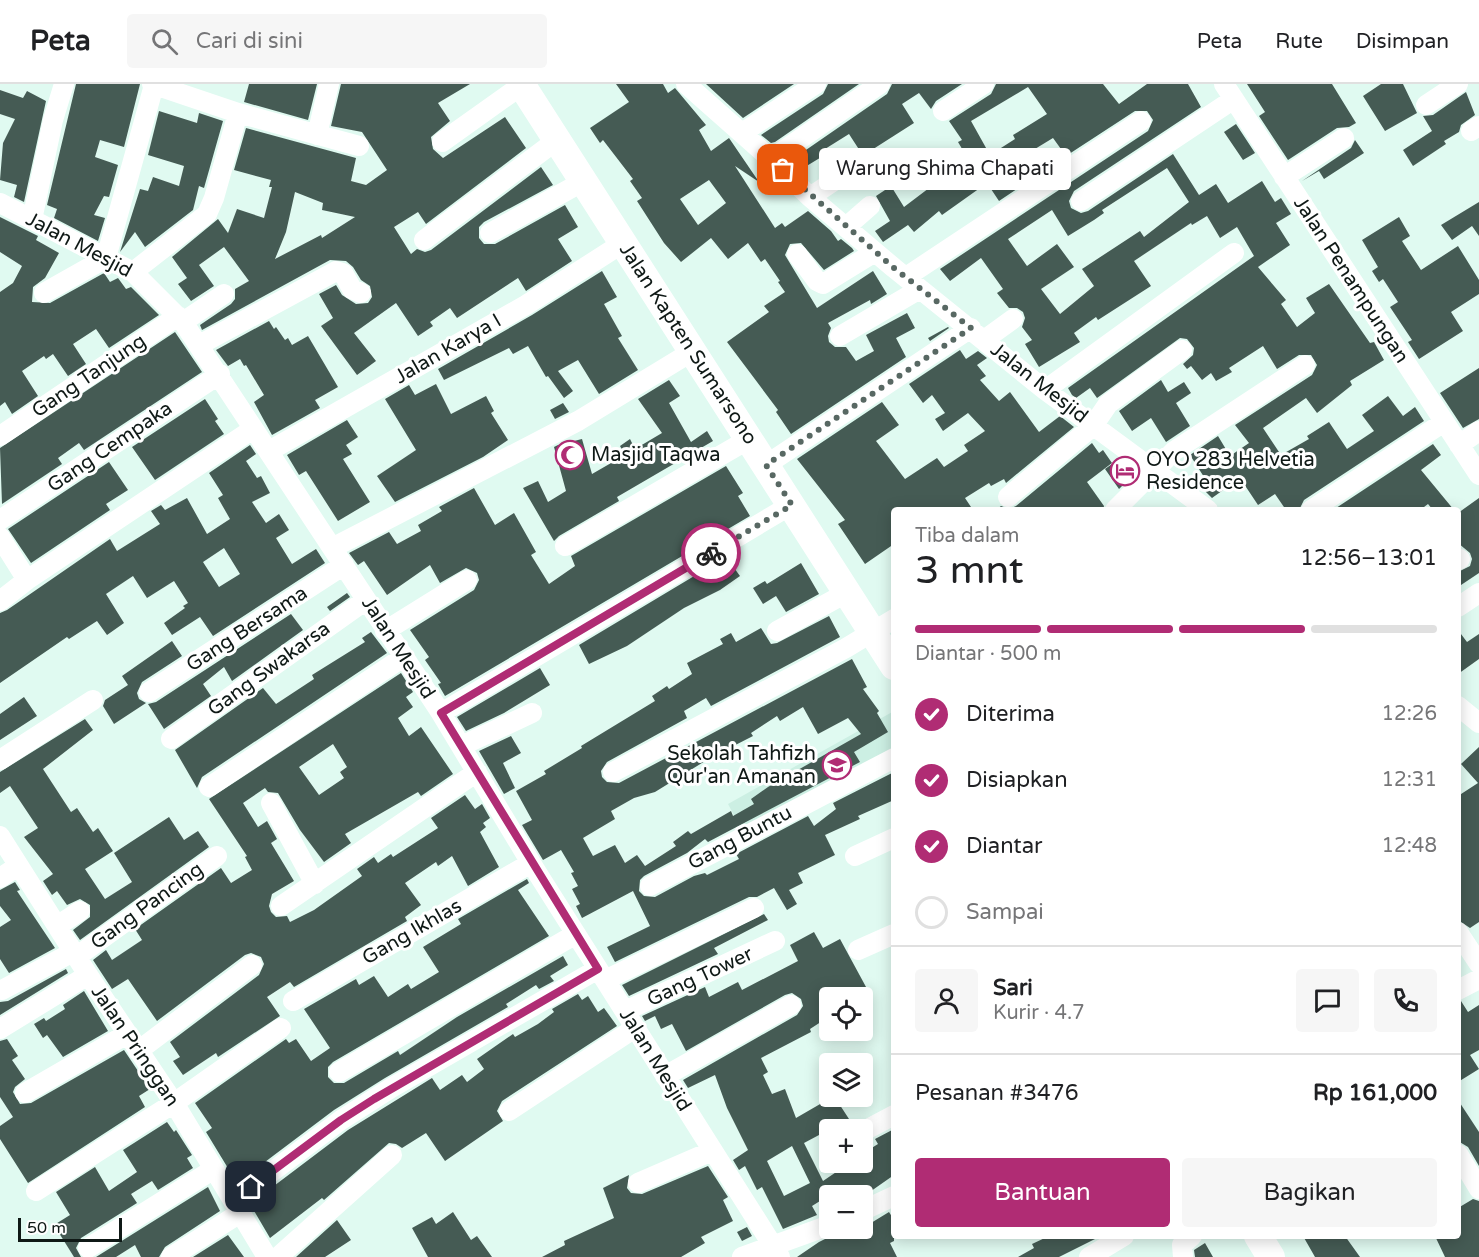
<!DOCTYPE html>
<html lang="id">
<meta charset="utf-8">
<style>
:root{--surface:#fff;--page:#f6f6f6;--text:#202124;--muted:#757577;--line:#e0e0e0;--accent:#b02c74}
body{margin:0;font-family:"Varela Round",sans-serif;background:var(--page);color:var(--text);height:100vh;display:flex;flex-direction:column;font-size:22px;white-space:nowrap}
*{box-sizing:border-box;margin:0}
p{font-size:20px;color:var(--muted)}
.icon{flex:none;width:33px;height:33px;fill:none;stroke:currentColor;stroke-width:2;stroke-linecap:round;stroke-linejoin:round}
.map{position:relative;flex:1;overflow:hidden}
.panel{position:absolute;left:891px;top:423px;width:570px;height:732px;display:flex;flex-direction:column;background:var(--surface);border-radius:6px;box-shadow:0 3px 15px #0003}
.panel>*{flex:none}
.buttons{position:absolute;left:819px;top:903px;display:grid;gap:12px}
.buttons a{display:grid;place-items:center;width:54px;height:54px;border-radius:6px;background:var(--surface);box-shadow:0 3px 15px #0003;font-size:30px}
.scale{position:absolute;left:18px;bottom:15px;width:104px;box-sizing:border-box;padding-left:6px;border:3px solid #0f1916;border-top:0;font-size:16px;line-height:21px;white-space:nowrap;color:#0f1916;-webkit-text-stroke:4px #fff;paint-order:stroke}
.pin{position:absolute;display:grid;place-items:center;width:51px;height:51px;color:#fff;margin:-26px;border-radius:12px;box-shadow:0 3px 9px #0006}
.courier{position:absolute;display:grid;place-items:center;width:60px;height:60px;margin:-30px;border:4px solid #b02c74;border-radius:50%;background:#fff;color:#222;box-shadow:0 2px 8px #0007}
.bubble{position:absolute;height:42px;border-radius:6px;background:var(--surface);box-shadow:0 3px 15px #0003;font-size:20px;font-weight:600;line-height:42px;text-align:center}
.overview em{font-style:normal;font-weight:600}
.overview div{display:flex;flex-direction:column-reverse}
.overview{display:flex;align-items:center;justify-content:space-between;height:102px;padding:0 24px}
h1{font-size:39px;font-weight:600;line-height:45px}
.bar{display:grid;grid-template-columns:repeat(4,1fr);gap:9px 6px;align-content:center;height:72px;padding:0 24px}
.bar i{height:8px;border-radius:4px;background:var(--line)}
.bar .current{background:var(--accent)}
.bar p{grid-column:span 4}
.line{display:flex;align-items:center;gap:15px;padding:0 24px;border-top:2px solid var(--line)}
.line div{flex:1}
.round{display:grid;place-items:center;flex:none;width:63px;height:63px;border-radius:6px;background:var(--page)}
ol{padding:0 24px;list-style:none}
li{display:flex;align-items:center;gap:18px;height:66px}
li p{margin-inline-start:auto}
li .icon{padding:6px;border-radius:50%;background:var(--accent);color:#fff;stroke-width:4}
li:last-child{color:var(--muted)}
li i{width:33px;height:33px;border:3px solid var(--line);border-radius:50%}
.cta{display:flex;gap:12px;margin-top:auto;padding:12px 24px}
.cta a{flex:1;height:69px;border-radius:6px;background:var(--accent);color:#fff;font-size:24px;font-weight:600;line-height:69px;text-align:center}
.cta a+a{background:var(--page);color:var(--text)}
header{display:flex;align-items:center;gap:36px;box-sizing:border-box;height:84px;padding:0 30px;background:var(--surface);border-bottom:2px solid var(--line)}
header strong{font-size:28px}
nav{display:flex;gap:33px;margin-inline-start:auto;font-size:21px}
.search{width:420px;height:54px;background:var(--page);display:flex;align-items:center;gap:15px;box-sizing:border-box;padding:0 21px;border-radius:6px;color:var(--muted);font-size:22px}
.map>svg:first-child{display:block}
.built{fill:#ccefe3}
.building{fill:#455b54;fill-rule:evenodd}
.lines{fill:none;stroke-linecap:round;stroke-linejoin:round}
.minor{stroke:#fff;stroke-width:20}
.highway{stroke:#fff;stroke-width:28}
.done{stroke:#586863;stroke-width:6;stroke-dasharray:0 10.8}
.route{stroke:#b02c74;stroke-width:8}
.labels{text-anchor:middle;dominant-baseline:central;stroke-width:6;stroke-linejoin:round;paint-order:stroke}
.street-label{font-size:20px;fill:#0f1916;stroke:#fff}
.poi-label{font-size:20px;fill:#0f1916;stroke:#fff;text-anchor:start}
</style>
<header>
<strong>Peta</strong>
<div class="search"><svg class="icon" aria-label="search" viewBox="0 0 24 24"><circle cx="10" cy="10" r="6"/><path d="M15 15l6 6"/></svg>Cari di sini</div>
<nav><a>Peta</a><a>Rute</a><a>Disimpan</a></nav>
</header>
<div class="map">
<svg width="1479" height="1173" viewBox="0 0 1479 1173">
<rect width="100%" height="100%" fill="#e0faf1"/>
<path class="built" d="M894 627V672L742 746 728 720Z"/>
<path class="building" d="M76 0H140L124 63 100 56 95 73 118 81 109 113 104 112 94 131 105 134 98 157 54 134 57 125 47 121Z
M249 0H317L308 36 244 18Z
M341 0H470L438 19 450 37 431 53 433 65 443 74 505 33 526 64 426 140 418 128 394 143 411 170 417 165 425 168 431 166 541 83 553 101 484 138 479 143V154L484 160H495L565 121 578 143 558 155 572 177 526 207 518 194 457 234 450 224 430 238 433 242 418 252 396 219 354 249 376 277 357 291 321 242 333 234 319 210 336 201 342 211 356 220 368 219 372 213 370 202 361 196 353 183 346 177 330 176 202 246 200 241 231 220 235 215V205L249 197 224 163 199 181 214 202 191 217 178 200 187 194 172 173 218 135 228 149 237 125 264 134 272 103H269L271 96 234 86 246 44 356 74 351 97 366 101 387 86 362 48 331 42ZM295 108 323 119 322 126 355 133 322 154 321 151 275 175 286 148Z
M616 0H663L668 9 675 4 706 41 699 46 711 67 729 54 759 98 735 82 775 144 782 139 785 143 808 127 831 147 838 157 841 155 852 164 854 167 824 186 801 159 790 160 785 171 817 224 873 187 887 210 871 220 870 216 828 239 831 244 828 252 829 258 835 263H846L856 277 874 267 866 251 907 229 915 244 896 254 906 273 791 350 776 328 778 326 727 258 769 228 764 222 785 208 778 198 780 197 765 175 761 178 748 159 728 175 711 154 681 178 664 159 637 117 642 114 630 97 633 95 603 56 600 59 590 44 629 18ZM709 96 726 119 698 141 680 115Z
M706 0H794L743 34Z
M828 0H859L775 58 771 59 761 51 823 10Z
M892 0H962L936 17 931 25 919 9 902 20 914 39 867 69 860 67 849 50 825 65 828 69 800 86 790 77 887 10Z
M996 0H1103L1119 20 1147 0H1188L1201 23 1074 107 1069 117 1071 124 1081 129 1088 127 1173 70 1199 111 1216 100 1228 119 1262 97 1275 118 1281 114 1291 130 1276 139 1290 161 1258 183 1286 216 1281 220 1297 243 1315 229 1306 214 1329 200 1370 259 1374 258 1384 276 1350 297 1352 301 1317 329 1306 314 1263 344 1281 371 1309 355 1307 352 1329 338 1347 365 1374 347 1362 331 1388 312 1403 332 1415 323 1424 337 1304 416 1299 426H1286L1275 410 1258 421 1240 394 1212 414 1197 399 1204 393 1190 371 1218 352 1230 372 1249 359 1235 341 1312 291 1317 281 1311 271H1299L1277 285 1263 262 1229 284 1232 288 1216 297 1211 289 1202 296 1191 282 1187 285 1183 280 1193 271 1194 264 1187 255 1180 254 1097 314 1090 304 1076 314 1072 311 1068 304 1254 172 1237 143 1220 154 1207 132 1192 141 1191 139 1134 177 1151 202 1098 236 1096 233 1074 249 1080 258 1039 283 1025 260 1032 256 1022 243 1025 234 1023 228 1017 224H1009L997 209 1003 205 981 174 950 197 940 185 1148 47 1153 36 1147 27H1135L1066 72 1053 54 1030 68 1044 87 999 117 987 99 942 131 939 127 914 148 908 141 883 158 875 147 890 137 876 112 891 102 904 123 937 98 939 102 971 80 958 58 962 56 949 37 991 10ZM1028 3 1047 30 1013 51 1015 55 990 71 971 37ZM1167 84 1189 118 1144 153 1140 147 1082 185 1094 202 1060 230 1041 205 1074 183 1057 160 1027 182 1008 155 1052 126 1068 152 1094 136 1104 129 1102 126Z
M1247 0H1332L1356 39 1349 43 1337 44 1288 76 1259 32 1265 28Z
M1381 0H1403L1417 29 1385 47 1363 12Z
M0 6 23 14 27 7 46 17 24 118 14 113 17 101 0 96 3 59 15 35 0 30Z
M1466 8 1475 31 1461 41 1459 48 1444 57 1446 60 1413 82 1403 66 1432 47 1423 32 1433 31Z
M159 27 197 39 199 29 223 37 204 104 199 102 193 126 145 163 135 148 120 168 140 105 148 107 153 93 179 102 184 82 148 71Z
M1236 40 1255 69 1243 76 1224 48Z
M1355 56 1364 69 1324 95 1319 87 1302 97 1351 64Z
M767 89 780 101 774 110 760 100Z
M1479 118V152L1472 142 1452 156 1441 141Z
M0 133 38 152 36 156 59 169 45 194 33 203 32 218 50 219 104 189 110 198 118 194 126 205 131 203 159 231 109 264 96 245 73 260 86 280 68 292 53 270 46 275 44 272 22 287 38 312 12 330 5 318 0 322V208L13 199 22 182 0 168Z
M1399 133 1410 152 1402 157 1421 186 1458 162 1479 196V210L1451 228 1463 247 1419 275 1408 258 1412 256 1390 223 1398 218 1383 195 1379 198 1372 187 1378 183 1362 156Z
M602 187 617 213 604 220 622 252 618 254 638 286 599 310 578 276 558 287 573 307 564 314 548 292 546 293 528 262 513 270 509 264 444 296 438 285 532 231Z
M269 237 274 245 276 243 285 256 288 254 292 261 308 252 338 303 315 316 320 324 272 351 254 318 264 311 246 281 244 282 240 275 228 282 216 266Z
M948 243 949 244 930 257 928 254Z
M175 248 202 288 84 366 79 359 58 374 62 380 2 420 0 364Z
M960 266 966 275 978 267 987 274 977 281 986 292 980 296 999 317 1010 308 1039 348 1060 332 1074 343 1006 399 1004 395 991 402 989 399 965 414 973 426H894V460L865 480 838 440 845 436 797 375 882 318 899 341 876 357 905 395 937 374 944 383 968 367 964 361 985 347 968 329 943 347 935 335 945 329 932 311 923 319 909 300Z
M1479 284V335L1463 344 1440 309Z
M669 296 680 312 669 319 691 358 707 347 713 357 617 413 619 417 559 452 554 457 523 404 538 397 548 418 566 407 554 363 558 361 582 355 592 390 625 371 620 362 630 355 635 365 662 349 638 315Z
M1161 296 1168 308 1184 298 1191 309 1176 319 1190 342 1166 358 1151 334 1132 347 1119 327Z
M436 300 451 330 486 312 494 327 491 329 508 356 483 373 395 418 377 392 416 366 385 315 409 301 415 311Z
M205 315 218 335 215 337 224 350 155 396 132 363Z
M563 319 569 328 555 335 550 326Z
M347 336 358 353 346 361 352 370 343 375 370 418 338 437 306 387 299 391 287 371Z
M1092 359 1099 369 1103 366 1112 379 1087 398 1104 422 1103 426H996L1001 422 1009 425 1016 422Z
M1433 360 1441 371 1421 386 1454 426H1433L1428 420 1420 426H1333Z
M250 361 256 370 246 377 257 394 261 392 270 409 252 418 266 439 279 430 289 446 276 454 292 480 316 465 325 479 213 552 200 533 172 551 164 539 185 524 183 522 188 519 174 497 147 514 133 492 106 510 124 539 107 551 97 537 69 555 67 553 0 599V529L7 526 110 455 117 467 160 440 151 427 161 421 165 426 187 414 207 450 230 435 218 414 223 411 209 389ZM224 464 240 490 219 503 203 478Z
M1119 375 1134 390 1119 405 1105 385Z
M109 378 128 406 106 420 110 426 31 479 8 445Z
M726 382 743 409 738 412 750 432 445 612 438 600 441 599 425 576 429 573 410 546 474 506 479 496 477 489 466 484 440 499 430 481 387 511 364 477 358 481 349 469 389 448 397 460 421 447 418 441 442 427 439 423 474 404 495 441 514 429 536 468 531 471 549 500 575 482 571 472Z
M1479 414V489L1458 503V488L1470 482 1472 475 1470 469 1458 459V429Z
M726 473 740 492 720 506 684 524 627 562 589 580 579 561Z
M801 479 819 510 786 528 776 512 763 520 753 504 765 497 767 500Z
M347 509 350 513 330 527 327 523Z
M291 530 303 546 232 597 224 583 203 600 211 612 164 645 148 620 156 618Z
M829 532 840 553 711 622 706 614 684 627 687 634 607 678 601 687 602 693 607 698 619 699 852 575 867 603 863 605 879 627 877 629 888 648 854 668 860 678 708 758 705 755 687 769 644 792 640 796 639 807 644 812 655 813 694 792 705 789 707 791 739 775 736 770 808 732 814 742 836 725 833 719 894 688V716L858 732 860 735 825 751 835 771 798 789 803 799 789 806 797 820 787 826 774 804 757 813H749L615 878 607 863 650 842 633 807 582 834 576 822 580 820 572 805 578 802 571 789 574 788 561 766 543 776 522 741 532 736 516 707 546 690 544 687 582 664 581 662 655 617 652 612 667 602 669 605 692 590 687 579 723 560 720 555 731 549 736 558 761 544 771 560 777 559ZM803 623 818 650 848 634 861 650 768 703 751 715 754 720 733 732 731 727 691 750 688 747 673 758 676 762 645 782 637 771 625 779 615 761 593 772 583 754 615 735 611 727 634 714 655 708 710 674 753 652 751 649 777 632 780 637Z
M1458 546 1467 558 1479 550V575L1458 590Z
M371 548 387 569 202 693 197 704 175 666 263 604 276 620 314 595 312 591 365 558 362 554Z
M172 557 182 572 142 598 137 609 139 615 146 619 114 640 103 622 105 616 128 601 122 592Z
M540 584 550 601 504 629 466 647 457 633Z
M401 589 413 608 406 613 413 623 398 634 409 652 421 643 453 690 421 712 418 708 345 750 351 759 324 778 300 746 278 709 268 708 265 704 243 719 258 743 267 737 277 755 271 759 294 797 272 810 269 822 271 828 276 833 287 832 290 838 314 826 362 792 357 785 374 773 378 779 391 770 393 773 438 744 431 734 465 711 475 725 482 720 490 734 483 739 486 743 480 748 499 783 468 802 452 772 438 782 436 778 405 799 421 821 405 833 407 837 294 903 290 898 267 913 280 932 218 973 216 969 183 991 173 977 180 973 170 958 259 891 264 880 261 873 251 869 245 871 157 937 128 895 112 905 93 876 106 866 112 876 142 856 135 845 221 784 231 799 252 786 245 773 247 772 209 715ZM333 660 347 683 340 688 344 694 319 711 299 683Z
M24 613 37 632 0 656V630Z
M85 635 93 646 43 685 71 728 77 724 93 748 98 744 113 767 85 785 105 815 132 798 114 769 169 733 184 756 198 747 209 763 80 856 73 846 90 833V821L80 815 67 821 57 807 52 811 43 797 53 790 24 753 38 744 10 702 0 709V688Z
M511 652 521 669 503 679 515 704 504 710 479 667Z
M1479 663V838L1470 844 1458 836V712L1478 699 1461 680Z
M527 795 529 799 518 806 549 852 333 978 328 983V993L334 999H344L398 967 400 971 457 933 563 872 568 881 550 892 554 897 539 905 536 901 506 920 508 923 385 994 334 1026 237 1099 206 1048 212 1044 195 1019 286 955 289 959 296 955 311 977 330 964 304 925 356 895 359 901 374 892 388 913 408 900 411 905 439 888 423 863 461 840 458 835Z
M15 798 20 806 17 807 55 864 9 889 0 875V843L11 836 0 822V806Z
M764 830 768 836 714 864 718 870 629 912 622 901Z
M814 848 823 864 840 855 872 914H830V932L810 945 811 948 761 974 768 988 763 991 772 1010 785 1005 796 1034 834 1012 849 1035 804 1059 823 1097 851 1078H862V1070L878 1060 875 1055 894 1045V1091L864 1112H828L812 1122 817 1131 783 1145 762 1103 757 1106 745 1082 739 1086 733 1076 748 1066 727 1024 715 991 688 1004 683 996 797 931 803 922 801 915 792 909 785 911 686 967 672 940 661 945 655 932 645 937 642 932 705 903 709 913 738 898 742 906 798 877 790 861ZM792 1062 810 1099 784 1112 767 1077Z
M66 885 68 889 0 931V918L8 917Z
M84 907 108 947 63 973 47 951 43 954 34 940 44 934 46 937 65 925 63 921Z
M578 910 582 916 588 912 598 928 604 924 617 942 502 1017 497 1027 503 1037 445 1077 426 1049 402 1064 396 1060 389 1059 324 1116 322 1114 270 1154 250 1120 348 1046 432 994 440 1006 462 991 467 998 484 985 477 975 513 950 515 953 538 940 554 928 552 925Z
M1461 917 1468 928 1479 921V966L1470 971 1479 985 1458 998V918Z
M7 955 18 972 12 976 25 995 15 1003 13 1008 20 1020 31 1019 124 966 150 1005 139 1012 145 1023 28 1099 0 1055V1042L13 1033 0 1013V957Z
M1458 1016 1479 1048V1082L1468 1063 1458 1057Z
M167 1038 174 1048 176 1046 192 1071 187 1074 193 1084 158 1106 152 1097 131 1110 137 1119 81 1154 76 1164 81 1173H74L54 1141 70 1131 56 1108 95 1083 109 1107 137 1088 123 1066Z
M708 1082 728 1113 723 1116 733 1137 701 1153 705 1159 681 1173H542L565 1161 564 1157 614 1134 603 1104 629 1091 627 1104 631 1109 642 1110Z
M208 1103 220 1127 165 1163 159 1173H141L135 1161 116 1173H96Z
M1473 1115 1479 1117V1173H1445L1435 1152H1458V1124Z
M453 1128 471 1156 477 1152 492 1173H428L412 1144 432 1133 436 1140Z
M889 1128 894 1136V1157L890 1159 897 1173H797L819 1158 847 1144H862V1139L870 1137 871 1139Z
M337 1136 351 1156 325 1173H296Z
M747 1143 752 1152 742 1157 737 1148Z
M228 1151 244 1173H193Z
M1049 1152H1101L1059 1173H1018L1034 1164 1032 1160Z
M1303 1152H1345L1360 1173H1315Z
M1205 1159 1213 1173H1195L1194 1166Z"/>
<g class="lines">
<path class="minor" d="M152 0 238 29 359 62
M686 0 771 75 810 113 894 184 1045 306 1208 426
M1224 0 1479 391
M1426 21 1458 0
M943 27 984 0
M1471 47 1479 42
M742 49 816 0
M317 51 329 0
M442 58 522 1
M771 75 880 0
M1284 93 1344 54
M810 113 861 79
M1081 117 1234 15
M0 119 133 188 183 238 441 629 531 779 780 1173
M32 136 53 36 64 0
M846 143 870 122
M490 149 584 97
M424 156 557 56
M797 170 817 197 823 200 875 168
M133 188 207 130 214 114 238 29
M906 193 1141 37
M44 209 106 174 154 1
M183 238 224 210
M840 252 920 205
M984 256 1013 235
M199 261 336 187 343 189 352 205 361 209
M1045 306 1234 169
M0 352 178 232
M1459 361 1479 347
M269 367 526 221 623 159
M766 381 971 244
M1008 413 1093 342 1108 320 1182 266
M1115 426 1174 367 1305 281
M1311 426 1444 338
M0 436 220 290
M0 453 27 496
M565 462 749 355
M334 463 578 337 693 267
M1458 476 1460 475
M0 517 27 496 253 345
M1458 523 1479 509
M385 547 467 496
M777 547 848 508
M149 608 344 481
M1458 622 1479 639
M441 629 791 421
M171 655 366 516
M461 662 532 629
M0 676 93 616
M613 688 846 564 894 535
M209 703 402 574
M271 719 315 800
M0 752 88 891 174 1019 267 1173
M855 772 894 754
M0 794 18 782
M650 802 894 674
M281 822 477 688
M57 842 80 827
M1458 848 1479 880
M858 866 894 850
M76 873 217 772
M605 896 754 824
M2 906 73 868
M1458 906 1479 895
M293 917 531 779
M625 927 775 857
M0 945 88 891
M138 967 252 881
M339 988 576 850
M665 992 791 921
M25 1009 127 950
M509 1027 635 944
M862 1048 894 1031
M1458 1070 1479 1105
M638 1099 712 1067
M36 1107 174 1019 281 944
M233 1117 341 1036 391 1004 598 885
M862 1127 894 1112
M88 1164 214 1085
M171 1173 240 1129
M278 1173 392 1071
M742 1173 830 1141
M1089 1173 1124 1152
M1183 1173 1182 1161 1192 1152"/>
<path class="highway" d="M521 0 894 582
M1258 1152 1271 1173"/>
</g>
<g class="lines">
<path class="done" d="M711 469 792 421 766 381 971 244 894 184 783 86"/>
<path class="route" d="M251 1103 341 1036 374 1015 598 885 441 629 711 469"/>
</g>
<defs>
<g id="mosque-ring" transform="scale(1.5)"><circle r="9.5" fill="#fff" stroke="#b02c74" stroke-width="1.5"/><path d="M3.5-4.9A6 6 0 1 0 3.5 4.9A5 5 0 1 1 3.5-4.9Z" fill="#b02c74"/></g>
<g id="hotel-ring" transform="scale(1.5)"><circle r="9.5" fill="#fff" stroke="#b02c74" stroke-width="1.5"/><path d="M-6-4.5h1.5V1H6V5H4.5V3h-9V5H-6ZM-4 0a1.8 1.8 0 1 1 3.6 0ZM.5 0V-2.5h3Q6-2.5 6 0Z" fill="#b02c74"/></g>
<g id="school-ring" transform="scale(1.5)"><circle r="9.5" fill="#fff" stroke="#b02c74" stroke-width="1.5"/><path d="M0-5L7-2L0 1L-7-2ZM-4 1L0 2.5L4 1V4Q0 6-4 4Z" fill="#b02c74"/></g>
</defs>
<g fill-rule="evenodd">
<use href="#mosque-ring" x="570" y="371"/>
<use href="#hotel-ring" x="1125" y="387"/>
<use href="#school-ring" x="837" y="681"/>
</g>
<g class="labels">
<g class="street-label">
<text transform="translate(79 161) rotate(28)">Jalan Mesjid</text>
<text transform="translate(1351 196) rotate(57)">Jalan Penampungan</text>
<text transform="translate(688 260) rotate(57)">Jalan Kapten Sumarsono</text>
<text transform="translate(448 265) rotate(-30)">Jalan Karya I</text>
<text transform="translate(89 292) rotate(-34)">Gang Tanjung</text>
<text transform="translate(1039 299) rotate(38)">Jalan Mesjid</text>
<text transform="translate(110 363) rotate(-34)">Gang Cempaka</text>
<text transform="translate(247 545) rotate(-33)">Gang Bersama</text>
<text transform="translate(398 564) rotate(57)">Jalan Mesjid</text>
<text transform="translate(269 585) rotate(-36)">Gang Swakarsa</text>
<text transform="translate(740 754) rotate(-28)">Gang Buntu</text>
<text transform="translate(147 822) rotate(-36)">Gang Pancing</text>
<text transform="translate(412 848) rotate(-30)">Gang Ikhlas</text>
<text transform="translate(700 893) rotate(-25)">Gang Tower</text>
<text transform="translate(135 962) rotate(56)">Jalan Pringgan</text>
<text transform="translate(655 976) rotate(58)">Jalan Mesjid</text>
</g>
<g class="poi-label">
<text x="591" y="371">Masjid Taqwa</text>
<text x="1146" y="376">OYO 283 Helvetia<tspan x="1146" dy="23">Residence</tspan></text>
<text x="816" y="670" text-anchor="end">Sekolah Tahfizh<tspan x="816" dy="23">Qur'an Amanan</tspan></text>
</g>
</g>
</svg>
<div class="buttons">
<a><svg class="icon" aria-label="locate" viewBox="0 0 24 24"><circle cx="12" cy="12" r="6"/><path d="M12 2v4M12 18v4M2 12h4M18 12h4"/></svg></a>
<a><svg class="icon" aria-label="layers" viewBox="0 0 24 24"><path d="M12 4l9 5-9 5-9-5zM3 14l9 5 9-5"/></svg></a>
<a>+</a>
<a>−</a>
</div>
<div class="scale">50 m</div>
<div class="pin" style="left:783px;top:86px;background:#ea580c"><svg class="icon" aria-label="bag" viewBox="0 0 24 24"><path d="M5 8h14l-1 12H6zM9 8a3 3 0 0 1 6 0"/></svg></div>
<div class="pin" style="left:251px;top:1103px;background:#1f2937"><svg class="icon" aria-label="home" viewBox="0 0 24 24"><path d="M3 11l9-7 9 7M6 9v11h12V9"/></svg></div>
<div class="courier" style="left:711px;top:469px"><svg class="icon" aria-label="bike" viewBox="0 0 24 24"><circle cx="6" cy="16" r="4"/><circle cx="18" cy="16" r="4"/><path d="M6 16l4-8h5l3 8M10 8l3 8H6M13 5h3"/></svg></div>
<div class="bubble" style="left:819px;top:64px;width:252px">Warung Shima Chapati</div>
<section class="panel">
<div class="overview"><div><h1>3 mnt</h1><p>Tiba dalam</p></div><em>12:56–13:01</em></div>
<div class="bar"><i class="current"></i><i class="current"></i><i class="current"></i><i></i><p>Diantar · 500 m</p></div>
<ol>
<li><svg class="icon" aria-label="check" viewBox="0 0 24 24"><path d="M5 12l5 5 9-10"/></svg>Diterima<p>12:26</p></li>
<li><svg class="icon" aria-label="check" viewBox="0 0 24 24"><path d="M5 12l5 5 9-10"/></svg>Disiapkan<p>12:31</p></li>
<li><svg class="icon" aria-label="check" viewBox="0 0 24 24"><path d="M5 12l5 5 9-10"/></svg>Diantar<p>12:48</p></li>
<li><i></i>Sampai</li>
</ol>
<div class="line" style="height:108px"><a class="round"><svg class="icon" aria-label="person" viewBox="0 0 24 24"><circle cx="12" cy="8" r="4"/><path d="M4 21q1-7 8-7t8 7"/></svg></a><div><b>Sari</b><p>Kurir · 4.7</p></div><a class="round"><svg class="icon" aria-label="chat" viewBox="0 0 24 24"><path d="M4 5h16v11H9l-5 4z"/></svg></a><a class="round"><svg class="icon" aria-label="phone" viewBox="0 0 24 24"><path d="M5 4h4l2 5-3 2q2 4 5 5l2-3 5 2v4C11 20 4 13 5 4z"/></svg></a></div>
<div class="line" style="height:78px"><div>Pesanan #3476</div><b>Rp 161,000</b></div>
<div class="cta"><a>Bantuan</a><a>Bagikan</a></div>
</section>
</div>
